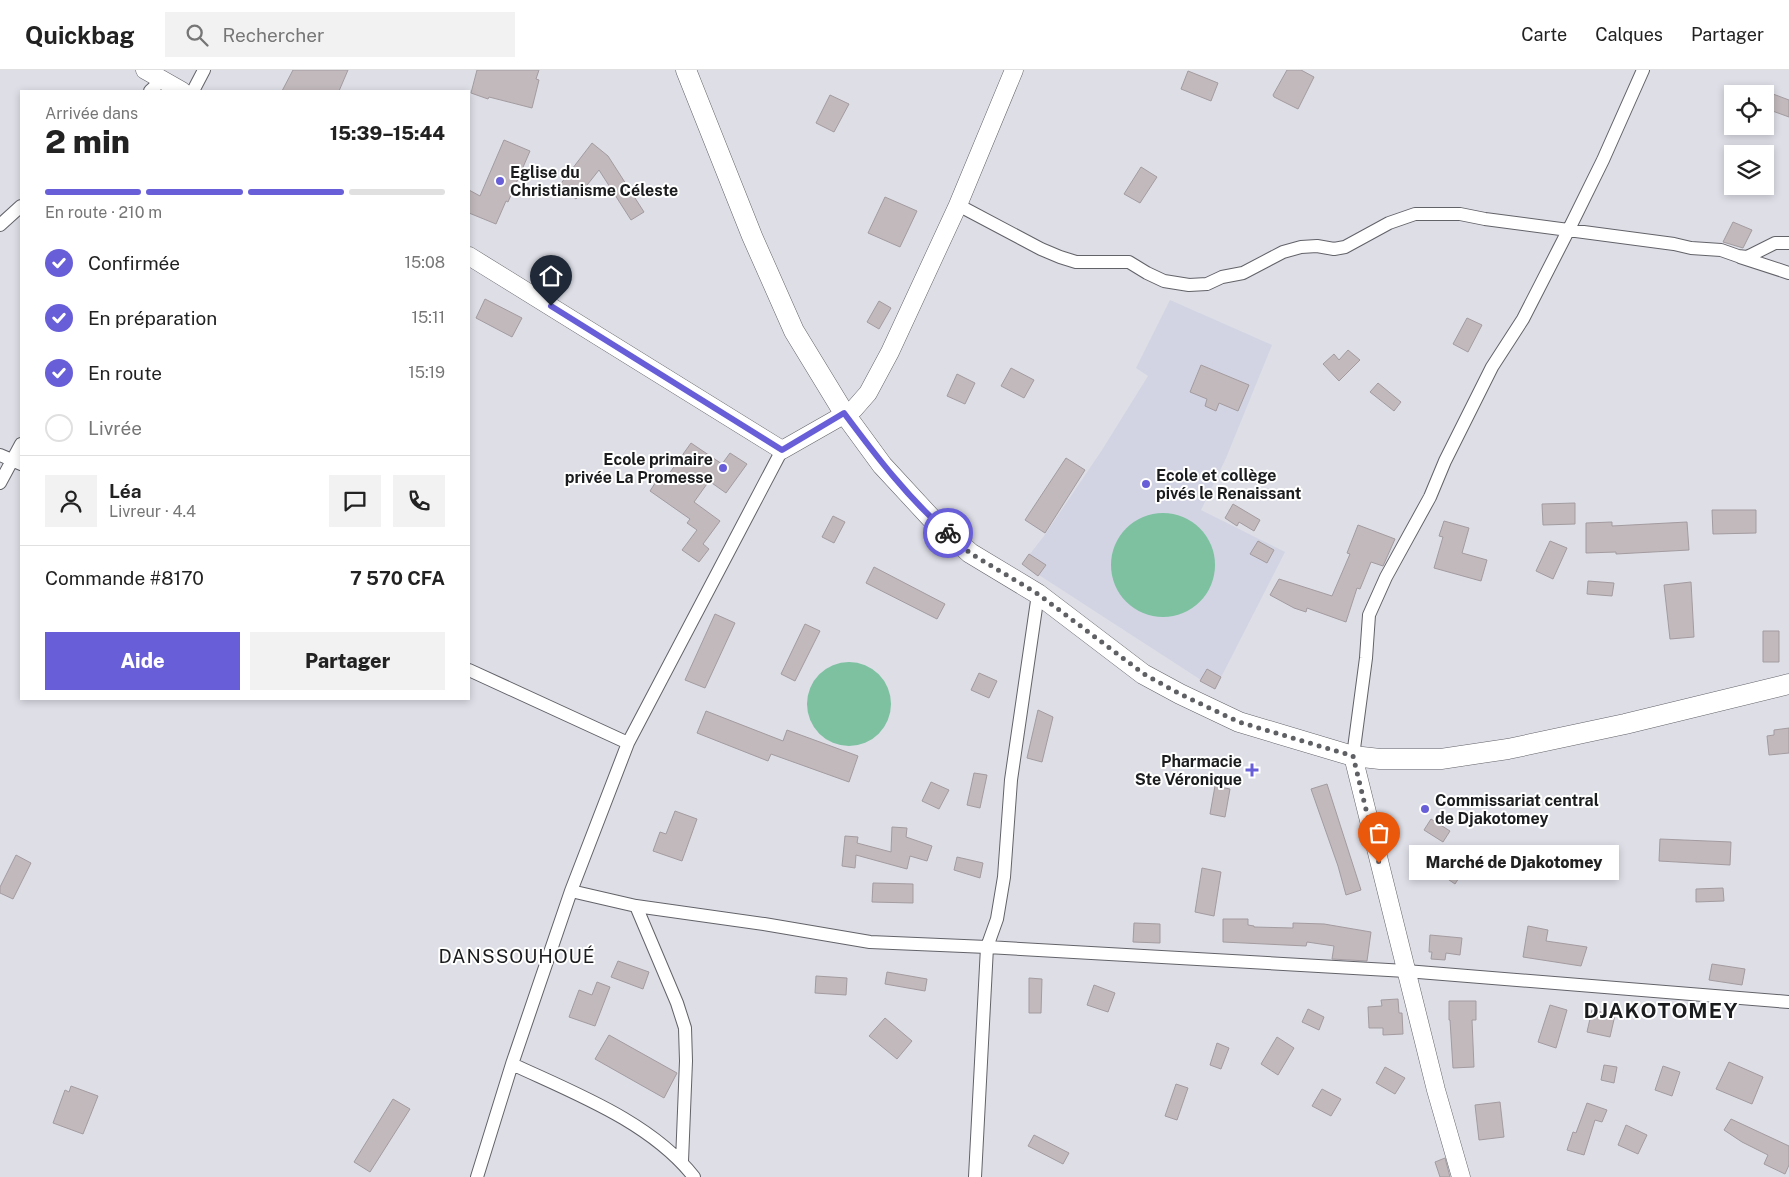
<!DOCTYPE html>
<html lang="fr">
<meta charset="utf-8">
<style>
:root{--surface:#fff;--page:#f2f2f2;--text:#222;--muted:#767676;--line:#e0e0e0;--accent:#675ed8}
body{margin:0;font-family:"Public Sans",sans-serif;background:var(--page);color:var(--text);height:100vh;display:flex;flex-direction:column;font-size:19px;white-space:nowrap}
*{box-sizing:border-box;margin:0}
p{font-size:16px;color:var(--muted)}
.icon{flex:none;width:28px;height:28px;fill:none;stroke:currentColor;stroke-width:2;stroke-linecap:round;stroke-linejoin:round}
.map{position:relative;flex:1;overflow:hidden}
.side{position:absolute;left:20px;top:20px;width:450px;height:610px;display:flex;flex-direction:column;background:var(--surface);border-radius:0px;box-shadow:0 2px 8px #0003}
.side>*{flex:none}
.buttons{position:absolute;left:1724px;top:15px;display:grid;gap:10px}
.buttons a{display:grid;place-items:center;width:50px;height:50px;border-radius:0px;background:var(--surface);box-shadow:0 2px 8px #0003;font-size:25px}
.pin{position:absolute;display:grid;place-items:center;width:42px;height:42px;color:#fff;margin:-51px -21px;border-radius:50% 50% 50% 0;rotate:-45deg;box-shadow:0 0 5px #0007}
.pin .icon{rotate:45deg}
.courier{position:absolute;display:grid;place-items:center;width:50px;height:50px;margin:-25px;border:4px solid #675ed8;border-radius:50%;background:#fff;color:#222;box-shadow:0 1px 6px #0007}
.bubble{position:absolute;height:35px;border-radius:0px;background:var(--surface);box-shadow:0 2px 8px #0003;font-size:16px;font-weight:800;line-height:35px;text-align:center}
.summary em{font-style:normal;font-weight:800}
.summary div{display:flex;flex-direction:column-reverse}
.summary{display:flex;align-items:center;justify-content:space-between;height:85px;padding:0 25px}
h1{font-size:32px;font-weight:800;line-height:38px}
.bar{display:grid;grid-template-columns:repeat(4,1fr);gap:8px 5px;align-content:center;height:60px;padding:0 25px}
.bar i{height:6px;border-radius:4px;background:var(--line)}
.bar .current{background:var(--accent)}
.bar p{grid-column:span 4}
.line{display:flex;align-items:center;gap:12px;padding:0 25px;border-top:1px solid var(--line)}
.line div{flex:1}
.round{display:grid;place-items:center;flex:none;width:52px;height:52px;border-radius:0px;background:var(--page)}
ol{padding:0 25px;list-style:none}
li{display:flex;align-items:center;gap:15px;height:55px}
li p{margin-inline-start:auto}
li .icon{padding:5px;border-radius:50%;background:var(--accent);color:#fff;stroke-width:4}
li:last-child{color:var(--muted)}
li i{width:28px;height:28px;border:2px solid var(--line);border-radius:50%}
.button{display:flex;gap:10px;margin-top:auto;padding:10px 25px}
.button a{flex:1;height:58px;border-radius:0px;background:var(--accent);color:#fff;font-size:20px;font-weight:800;line-height:58px;text-align:center}
.button a+a{background:var(--page);color:var(--text)}
header{display:flex;align-items:center;gap:30px;box-sizing:border-box;height:70px;padding:0 25px;background:var(--surface);border-bottom:1px solid var(--line)}
header strong{font-size:24px}
nav{display:flex;gap:28px;margin-inline-start:auto;font-size:18px}
.search{width:350px;height:45px;background:var(--page);display:flex;align-items:center;gap:12px;box-sizing:border-box;padding:0 18px;border-radius:0px;color:var(--muted);font-size:19px}
.map>svg:first-child{display:block}
.built{fill:#d2d4e3}
.green{fill:#7dc1a1}
.building{fill:#c1b9bc;stroke:#a39b9f}
.lines{fill:none;stroke-linecap:round;stroke-linejoin:round}
.street-casing{stroke:#626269;stroke-width:14}
.secondary-casing{stroke:#626269;stroke-width:19}
.primary-casing{stroke:#626269;stroke-width:21}
.street{stroke:#fff;stroke-width:12}
.secondary{stroke:#fff;stroke-width:18}
.primary{stroke:#fff;stroke-width:20}
.done{stroke:#5f6064;stroke-width:5;stroke-dasharray:0 9}
.route{stroke:#675ed8;stroke-width:6}
.poi-dot{fill:#675ed8;stroke:#fff;stroke-width:2}
.labels{text-anchor:middle;dominant-baseline:central;stroke-width:4;stroke-linejoin:round;paint-order:stroke}
.poi-label{font-size:16px;font-weight:bold;fill:#1b1c1e;stroke:#fff;text-anchor:start}
.quarter-label{font-size:19px;letter-spacing:1px;fill:#1b1c1e;stroke:#fff}
.district-label{font-size:21px;font-weight:bold;letter-spacing:1px;fill:#1b1c1e;stroke:#fff}
</style>
<header>
<strong>Quickbag</strong>
<div class="search"><svg class="icon" aria-label="search" viewBox="0 0 24 24"><circle cx="10" cy="10" r="6"/><path d="M15 15l6 6"/></svg>Rechercher</div>
<nav><a>Carte</a><a>Calques</a><a>Partager</a></nav>
</header>
<div class="map">
<svg width="1789" height="1107" viewBox="0 0 1789 1107">
<rect width="100%" height="100%" fill="#dddee6"/>
<path class="built" d="M1170 230 1272 275 1226 388 1201 440 1285 482 1215 619 1022 494 1044 466 1102 380 1148 306 1136 298Z"/>
<path class="green" d="M1111 495a52 52 0 1 1 104 0a52 52 0 1 1-104 0Z
M807 634a42 42 0 1 1 84 0a42 42 0 1 1-84 0Z"/>
<path class="building" d="M293 0H348L339 21H282Z
M477 0H539L536 9 539 10 532 38 489 27 488 29 471 23Z
M1287 0H1301L1314 7 1298 39 1274 27 1273 25Z
M1188 1 1218 13 1211 31 1181 19Z
M1773 24 1789 30V47L1767 39Z
M830 25 849 34 834 62 816 53Z
M504 70 530 81 508 132 506 131 496 154 469 143V120L480 126Z
M592 73 608 86 644 142 631 150 599 100 576 129 559 116Z
M1141 97 1157 107 1140 133 1124 124Z
M885 127 917 141 900 177 868 163Z
M1733 152 1752 160 1743 178 1723 172Z
M485 229 522 248 512 267 476 248Z
M879 231 891 238 879 259 867 252Z
M1467 248 1482 255 1468 282 1453 274Z
M1348 280 1360 290 1339 311 1323 294 1334 284 1339 290Z
M1201 295 1249 315 1238 341 1219 333 1216 341 1205 336 1207 329 1190 322Z
M1011 298 1034 310 1024 328 1001 316Z
M957 304 975 313 965 334 947 326Z
M1378 313 1401 332 1394 341 1370 322Z
M691 373 722 394 730 383 747 394 726 423 709 411 694 432 720 451 703 474 709 479 699 492 682 480 697 460 687 453 690 449 650 421 661 404 666 408Z
M1066 388 1085 400 1045 463 1025 450Z
M1575 433V454L1543 455 1542 434Z
M1233 434 1260 450 1254 461 1239 452 1237 456 1225 448Z
M1712 440H1756V463L1713 464Z
M833 446 845 452 834 473 822 467Z
M1444 451 1469 458 1462 483 1487 490 1481 511 1434 498 1443 467 1439 466Z
M1612 452V456L1687 452 1689 480 1616 484V482L1586 483V453Z
M1358 455 1395 469 1383 496 1371 492 1360 519 1357 518 1346 552 1307 538 1306 542 1294 538 1270 525 1279 509 1332 526 1350 484 1347 483Z
M1258 471 1274 480 1267 493 1250 484Z
M1550 471 1567 478 1553 509 1536 501Z
M1029 484 1046 495 1038 506 1022 494Z
M874 497 945 534 937 549 866 513Z
M1588 511 1614 513 1612 526 1587 524Z
M1691 512 1694 567 1670 569 1664 515Z
M715 544 735 553 705 618 685 610Z
M805 554 820 561 795 611 781 604Z
M1763 561H1779V592H1763Z
M1207 599 1221 607 1215 619 1200 611Z
M979 603 997 611 989 628 971 620Z
M1038 640 1053 647 1042 692 1027 688Z
M706 641 783 671 787 660 858 686 849 712 771 684 768 691 697 663Z
M1789 658V683L1769 685 1767 666 1774 665V660Z
M974 703 987 705 980 738 967 735Z
M931 712 949 720 939 739 922 731Z
M1327 714 1361 820 1346 825 1338 796 1311 719Z
M1215 716 1230 719 1225 747 1210 744Z
M675 741 697 749 682 791 653 781 660 762 666 764Z
M1431 749 1450 761 1443 772 1424 760Z
M892 757 907 758 906 767 932 776 927 791 910 786 907 799 856 785 855 798 842 796 845 766 858 767 857 773 891 782Z
M1660 769 1731 772 1730 795 1659 791Z
M1443 777 1468 794 1455 814 1430 797Z
M16 785 31 793 13 829 0 823V817Z
M957 787 983 793 980 808 954 800Z
M1202 798 1221 802 1214 846 1195 842Z
M873 813 913 814V833L872 832Z
M1723 818 1724 831 1696 832V819Z
M1223 849H1248V855L1254 856V857L1293 858V853L1324 854 1371 862 1367 891 1332 889 1334 876 1307 872 1306 876 1223 872Z
M1134 853 1160 854V873L1133 872Z
M1528 856 1548 860 1546 871 1587 877 1581 896 1523 887Z
M1430 865 1462 868 1460 885 1446 883 1445 890 1431 889 1432 882H1429Z
M618 891 649 902 643 919 611 907Z
M1712 894 1745 899 1742 915 1709 910Z
M887 902 927 909 925 921 885 914Z
M816 906 847 908 846 925 815 923Z
M1029 908 1042 909 1041 943H1029Z
M597 912 610 917 595 956 569 947 579 920 592 925Z
M1094 915 1115 923 1108 942 1087 935Z
M1398 929 1399 943H1402L1403 964 1383 965V958H1369L1368 937 1382 936 1381 930Z
M1449 931H1476V950H1472L1474 997 1453 998 1450 950H1449Z
M1550 935 1567 940 1556 978 1538 972Z
M1308 939 1324 947 1319 960 1302 952Z
M1592 940 1615 945 1610 967 1587 962Z
M885 948 912 971 897 989 869 966Z
M609 965 677 1003 664 1028 595 989Z
M1277 967 1294 978 1278 1005 1261 994Z
M1217 973 1229 978 1221 999 1210 995Z
M1729 992 1763 1007 1752 1034 1716 1019Z
M1604 995 1617 997 1614 1013 1601 1010Z
M1663 996 1680 1002 1672 1026 1655 1020Z
M1385 997 1405 1008 1395 1024 1376 1013Z
M1176 1014 1188 1018 1177 1050 1165 1046Z
M71 1016 98 1026 83 1064 53 1053 65 1020 69 1022Z
M1322 1019 1341 1029 1331 1046 1312 1036Z
M393 1029 410 1039 370 1102 354 1092Z
M1500 1032 1504 1067 1479 1070 1475 1035Z
M1587 1033 1607 1040 1602 1052 1595 1050 1584 1085 1567 1080 1573 1062 1576 1063Z
M1731 1049 1789 1076V1095L1785 1104 1764 1094 1768 1085 1742 1072 1724 1060Z
M1626 1055 1647 1065 1638 1084 1618 1075Z
M1034 1065 1069 1083 1063 1094 1028 1076Z
M1445 1088 1450 1107H1440L1435 1092Z"/>
<g class="lines">
<g class="street-casing">
<path id="street" d="M150 21 162 10
M193 21 204 0
M958 135 1041 179 1060 187 1076 192H1129L1147 203 1164 211 1189 215 1207 214 1222 207 1243 203 1283 182 1301 177 1317 176 1334 179 1345 177 1389 153 1415 144H1460L1485 149 1674 174 1691 178 1721 180 1738 186 1747 187 1775 173H1789
M0 155 21 136
M1740 187 1789 203
M0 385 21 394
M0 413 21 374
M469 600 628 673
M1353 686 1366 588 1369 545 1386 507 1430 427 1445 391 1492 297 1523 249 1569 159 1603 90 1643 0
M571 821 636 836 764 854 870 872 987 877 1406 901 1789 932
M636 836 677 933 685 958 686 991 682 1091
M512 994C574 1023 651 1052 694 1107
M477 1107 512 994 571 821 628 673 782 380
M975 1107 987 877 997 849 1004 807 1011 710 1038 524"/>
</g>
<g class="secondary-casing">
<path id="secondary" d="M145 0 182 21
M469 186 782 380 854 339 868 323 890 282 958 135 1014 0
M1353 686 1436 1020 1461 1107"/>
</g>
<g class="primary-casing">
<path id="primary" d="M686 0 752 166 794 261 844 343 882 395 931 448 970 483 1038 524 1143 604 1180 624 1239 652 1353 686 1380 689H1441L1508 679 1625 654 1789 614"/>
</g>
<use href="#street" class="street"/>
<use href="#secondary" class="secondary"/>
<use href="#primary" class="primary"/>
</g>
<g class="lines">
<path class="done" d="M948 463 970 483 1038 524 1144 604 1180 624 1239 652 1353 686 1379 793"/>
<path class="route" d="M551 236 782 380 844 343C876 386 908 428 948 463"/>
</g>
<g class="poi-dot">
<circle cx="500" cy="111" r="5"/>
<circle cx="723" cy="398" r="5"/>
<circle cx="1146" cy="414" r="5"/>
<path d="M1249.5 692.5h5v5h5v5h-5v5h-5v-5h-5v-5h5z"/>
<circle cx="1425" cy="739" r="5"/>
</g>
<g class="labels">
<g class="poi-label">
<text x="510" y="102">Eglise du<tspan x="510" dy="18">Christianisme Céleste</tspan></text>
<text x="713" y="389" text-anchor="end">Ecole primaire<tspan x="713" dy="18">privée La Promesse</tspan></text>
<text x="1156" y="405">Ecole et collège<tspan x="1156" dy="18">pivés le Renaissant</tspan></text>
<text x="1242" y="691" text-anchor="end">Pharmacie<tspan x="1242" dy="18">Ste Véronique</tspan></text>
<text x="1435" y="730">Commissariat central<tspan x="1435" dy="18">de Djakotomey</tspan></text>
</g>
<g class="quarter-label">
<text x="517" y="886">DANSSOUHOUÉ</text>
</g>
<g class="district-label">
<text x="1661" y="940">DJAKOTOMEY</text>
</g>
</g>
</svg>
<div class="buttons">
<a><svg class="icon" aria-label="locate" viewBox="0 0 24 24"><circle cx="12" cy="12" r="6"/><path d="M12 2v4M12 18v4M2 12h4M18 12h4"/></svg></a>
<a><svg class="icon" aria-label="layers" viewBox="0 0 24 24"><path d="M12 4l9 5-9 5-9-5zM3 14l9 5 9-5"/></svg></a>
</div>
<div class="pin" style="left:1379px;top:793px;background:#ea580c"><svg class="icon" aria-label="bag" viewBox="0 0 24 24"><path d="M5 8h14l-1 12H6zM9 8a3 3 0 0 1 6 0"/></svg></div>
<div class="pin" style="left:551px;top:236px;background:#1f2937"><svg class="icon" aria-label="home" viewBox="0 0 24 24"><path d="M3 11l9-7 9 7M6 9v11h12V9"/></svg></div>
<div class="courier" style="left:948px;top:463px"><svg class="icon" aria-label="bike" viewBox="0 0 24 24"><circle cx="6" cy="16" r="4"/><circle cx="18" cy="16" r="4"/><path d="M6 16l4-8h5l3 8M10 8l3 8H6M13 5h3"/></svg></div>
<div class="bubble" style="left:1409px;top:775px;width:210px">Marché de Djakotomey</div>
<section class="side">
<div class="summary"><div><h1>2 min</h1><p>Arrivée dans</p></div><em>15:39–15:44</em></div>
<div class="bar"><i class="current"></i><i class="current"></i><i class="current"></i><i></i><p>En route · 210 m</p></div>
<ol>
<li><svg class="icon" aria-label="check" viewBox="0 0 24 24"><path d="M5 12l5 5 9-10"/></svg>Confirmée<p>15:08</p></li>
<li><svg class="icon" aria-label="check" viewBox="0 0 24 24"><path d="M5 12l5 5 9-10"/></svg>En préparation<p>15:11</p></li>
<li><svg class="icon" aria-label="check" viewBox="0 0 24 24"><path d="M5 12l5 5 9-10"/></svg>En route<p>15:19</p></li>
<li><i></i>Livrée</li>
</ol>
<div class="line" style="height:90px"><a class="round"><svg class="icon" aria-label="person" viewBox="0 0 24 24"><circle cx="12" cy="8" r="4"/><path d="M4 21q1-7 8-7t8 7"/></svg></a><div><b>Léa</b><p>Livreur · 4.4</p></div><a class="round"><svg class="icon" aria-label="chat" viewBox="0 0 24 24"><path d="M4 5h16v11H9l-5 4z"/></svg></a><a class="round"><svg class="icon" aria-label="phone" viewBox="0 0 24 24"><path d="M5 4h4l2 5-3 2q2 4 5 5l2-3 5 2v4C11 20 4 13 5 4z"/></svg></a></div>
<div class="line" style="height:65px"><div>Commande #8170</div><b>7 570 CFA</b></div>
<div class="button"><a>Aide</a><a>Partager</a></div>
</section>
</div>
